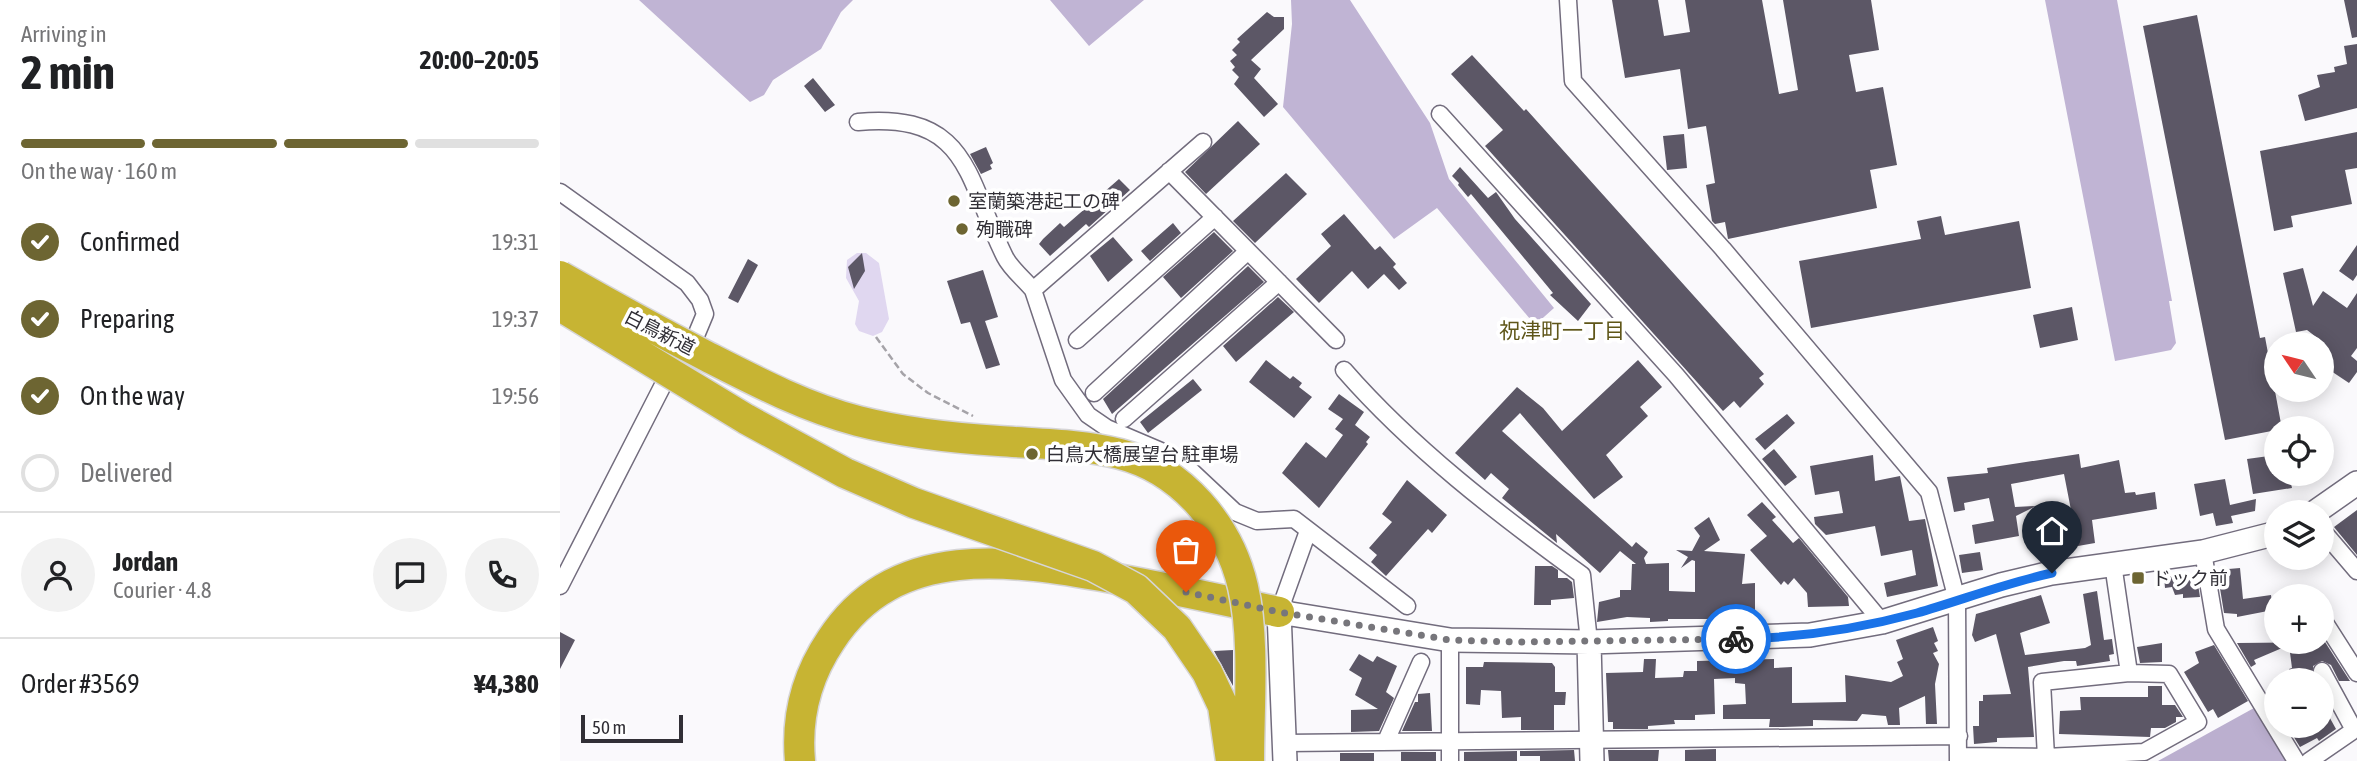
<!DOCTYPE html>
<meta charset="utf-8">
<style>
:root{--surface:#fff;--page:#f2f2f2;--text:#202124;--muted:#757577;--line:#e0e0e0;--accent:#6d6532}
body{margin:0;font-family:"Asap Condensed","Noto Sans JP",sans-serif;background:var(--page);color:var(--text);height:100vh;display:flex;flex-direction:column;font-size:26px;white-space:nowrap}
*{box-sizing:border-box;margin:0}
p{font-size:23px;color:var(--muted)}
.icon{flex:none;width:38px;height:38px;fill:none;stroke:currentColor;stroke-width:2;stroke-linecap:round;stroke-linejoin:round}
.map{position:relative;flex:1;overflow:hidden}
.side{display:flex;flex-direction:column;background:var(--surface);width:560px}
.side>*{flex:none}
.needle{width:46px;rotate:305deg}
.controls{position:absolute;left:1704px;top:332px;display:grid;gap:14px}
.controls a{display:grid;place-items:center;width:70px;height:70px;border-radius:50%;background:var(--surface);box-shadow:0 4px 18px #0003;font-size:35px}
.scale{position:absolute;left:21px;bottom:18px;width:102px;box-sizing:border-box;padding-left:7px;border:4px solid #312f36;border-top:0;font-size:19px;line-height:24px;white-space:nowrap;color:#312f36;-webkit-text-stroke:5px #fff;paint-order:stroke}
.pin{position:absolute;display:grid;place-items:center;width:60px;height:60px;color:#fff;margin:-72px -30px;border-radius:50% 50% 50% 0;rotate:-45deg;box-shadow:0 0 7px #0007}
.pin .icon{rotate:45deg}
.courier{position:absolute;display:grid;place-items:center;width:70px;height:70px;margin:-35px;border:5px solid #1a73e8;border-radius:50%;background:#fff;color:#222;box-shadow:0 2px 9px #0007}
.summary em{font-style:normal;font-weight:700}
.summary div{display:flex;flex-direction:column-reverse}
.summary{display:flex;align-items:center;justify-content:space-between;height:119px;padding:0 21px}
h1{font-size:46px;font-weight:700;line-height:52px}
.bar{display:grid;grid-template-columns:repeat(4,1fr);gap:10px 7px;align-content:center;height:84px;padding:0 21px}
.bar i{height:9px;border-radius:5px;background:var(--line)}
.bar .current{background:var(--accent)}
.bar p{grid-column:span 4}
.line{display:flex;align-items:center;gap:18px;padding:0 21px;border-top:2px solid var(--line)}
.line div{flex:1}
.round{display:grid;place-items:center;flex:none;width:74px;height:74px;border-radius:37px;background:var(--page)}
ol{padding:0 21px;list-style:none}
li{display:flex;align-items:center;gap:21px;height:77px}
li p{margin-inline-start:auto}
li .icon{padding:7px;border-radius:50%;background:var(--accent);color:#fff;stroke-width:4}
li:last-child{color:var(--muted)}
li i{width:38px;height:38px;border:4px solid var(--line);border-radius:50%}
main{display:flex;flex:1;min-height:0}
.map>svg:first-child{display:block}
.green{fill:#e0d7f0}
.forest{fill:#bbafcf}
.water{fill:#c0b4d4}
.building{fill:#5c5766}
.lines{fill:none;stroke-linecap:round;stroke-linejoin:round}
.street-casing{stroke:#726c7d;stroke-width:19}
.secondary-casing{stroke:#726c7d;stroke-width:26}
.highway-casing{stroke:#d6d5d7;stroke-width:33}
.path{stroke:#a5a3a8;stroke-width:2.5;stroke-dasharray:7 3.5;stroke-linecap:butt}
.street{stroke:#fff;stroke-width:16}
.secondary{stroke:#fff;stroke-width:23}
.highway{stroke:#c7b433;stroke-width:30}
.highway-bridge-casing{stroke:#d6d5d7;stroke-width:33;stroke-linecap:butt}
.highway-bridge{stroke:#c7b433;stroke-width:30}
.done{stroke:#77767b;stroke-width:7;stroke-dasharray:0 12.6}
.route{stroke:#1a73e8;stroke-width:9}
.poi-dot{fill:#6d6532;stroke:#fff;stroke-width:2.5}
.labels{text-anchor:middle;dominant-baseline:central;stroke-width:7;stroke-linejoin:round;paint-order:stroke}
.poi-label{font-size:19px;fill:#312f36;stroke:#fff;text-anchor:start}
.street-label{font-size:19px;fill:#312f36;stroke:#fff}
.neighbourhood-label{font-size:21px;fill:#5f5619;stroke:#fff}
</style>
<main>
<section class="side">
<div class="summary"><div><h1>2 min</h1><p>Arriving in</p></div><em>20:00–20:05</em></div>
<div class="bar"><i class="current"></i><i class="current"></i><i class="current"></i><i></i><p>On the way · 160 m</p></div>
<ol>
<li><svg class="icon" aria-label="check" viewBox="0 0 24 24"><path d="M5 12l5 5 9-10"/></svg>Confirmed<p>19:31</p></li>
<li><svg class="icon" aria-label="check" viewBox="0 0 24 24"><path d="M5 12l5 5 9-10"/></svg>Preparing<p>19:37</p></li>
<li><svg class="icon" aria-label="check" viewBox="0 0 24 24"><path d="M5 12l5 5 9-10"/></svg>On the way<p>19:56</p></li>
<li><i></i>Delivered</li>
</ol>
<div class="line" style="height:126px"><a class="round"><svg class="icon" aria-label="person" viewBox="0 0 24 24"><circle cx="12" cy="8" r="4"/><path d="M4 21q1-7 8-7t8 7"/></svg></a><div><b>Jordan</b><p>Courier · 4.8</p></div><a class="round"><svg class="icon" aria-label="chat" viewBox="0 0 24 24"><path d="M4 5h16v11H9l-5 4z"/></svg></a><a class="round"><svg class="icon" aria-label="phone" viewBox="0 0 24 24"><path d="M5 4h4l2 5-3 2q2 4 5 5l2-3 5 2v4C11 20 4 13 5 4z"/></svg></a></div>
<div class="line" style="height:91px"><div>Order #3569</div><b>¥4,380</b></div>
</section>
<div class="map">
<svg width="1797" height="761" viewBox="0 0 1797 761">
<rect width="100%" height="100%" fill="#faf9fc"/>
<path class="green" d="M297 253H306L319 263 329 319 322 332 313 336 299 331 295 324 299 301 286 278 287 260Z"/>
<path class="forest" d="M1694 708 1728 761H1598Z"/>
<path class="water" d="M79 0H293L281 12 261 49 213 80 204 95 190 102Z
M490 0H584L529 46Z
M731 0H790L870 123 889 179 994 308 975 325 877 208 834 239 723 107 732 24Z
M1485 0H1557L1612 301H1609L1616 343 1611 350 1555 361Z"/>
<path class="building" d="M1052 0H1098L1104 36 1130 32 1125 0H1202L1219 94 1238 90 1223 0H1311L1319 50 1289 55 1296 92 1323 87 1337 165 1310 170 1317 208 1168 239 1165 222 1155 224 1152 221 1146 185 1155 183 1146 126 1128 129 1120 69 1065 78Z
M1784 0H1797V37L1792 38Z
M707 12 714 17H724V29L691 60 701 69 694 78 718 104 704 117 674 84 679 77 672 70 675 67 670 61 677 55 672 50 680 42 677 39Z
M1637 15 1700 338 1705 337 1722 429 1665 440 1583 26Z
M1797 44V108L1745 121 1738 95 1760 87 1757 75 1775 72 1774 67 1787 64 1784 46Z
M912 55 964 111 966 109 1204 374 1199 378 1204 384 1180 408 1174 401 1163 411 925 146 943 130 891 74Z
M253 78 275 105 265 112 244 86Z
M678 121 700 144 646 194 625 172Z
M1797 132V168L1785 170 1792 204 1731 216 1733 227 1714 231 1700 151Z
M1124 134 1127 168 1107 170 1103 136Z
M426 147 433 163 430 165 432 169 421 174 410 154Z
M900 167 928 198 936 192 955 219 1031 304 1018 321 990 295 993 293 911 194 908 197 898 185 899 183 892 176Z
M726 173 747 194 695 243 673 221Z
M559 179 570 190 529 227 526 224 490 256 479 244 483 239 500 223 504 227Z
M784 214 815 250 820 246 836 264 833 267 847 283 839 290 824 274 808 289 792 271 759 303 736 279 771 246 761 234Z
M1381 216 1385 235 1459 221 1471 288 1251 328 1239 261 1361 239 1357 221Z
M613 223 621 233 590 261 581 251Z
M654 232 673 251 621 298 603 277Z
M553 237 573 260 548 282 530 256Z
M1797 245V275L1793 281 1779 271Z
M302 253 305 271 294 289 288 267Z
M188 259 198 265 178 303 168 298Z
M688 266 704 282 552 414 543 399Z
M1743 268 1753 306 1763 291 1787 308 1797 293V348L1791 356 1797 361V372L1789 383 1762 365V345H1757L1760 340 1747 330 1736 332 1723 273Z
M423 270 438 317 425 321 440 365 426 369 410 322 401 324 387 281Z
M718 297 734 312 676 362 663 346Z
M1512 307 1518 340 1480 348 1473 315Z
M706 360 730 379 733 376 742 383 739 387 752 397 734 418 689 382Z
M1078 360 1102 387 1080 407 1088 416 1046 455 1063 477 1034 499 960 413 942 431 1072 547 1076 542 1088 552 1084 558 1086 564 1109 563V591L1135 592V561L1132 560 1121 568 1128 557 1116 550 1132 551 1140 536 1134 528 1149 517 1160 540 1144 551 1185 554 1182 584 1195 583V619H1108V621L1090 622V618L1067 617 1037 622 1039 602 1060 597V590H1071L1072 564H1076L1060 551 1040 573 996 534 997 543 942 498 949 489 931 473 925 480 895 453 957 387 983 408 1002 431Z
M633 379 642 390 588 433 580 422Z
M779 394 804 412 795 425 810 437 806 442 808 444 759 508 722 473 746 442 766 458 783 435 775 429 783 419 768 409Z
M1227 414 1235 423 1205 450 1195 439Z
M650 443 670 449 665 463 645 457Z
M1214 449 1237 477 1225 486 1202 459Z
M1519 454 1521 468 1559 460 1565 493 1575 492 1576 495 1595 492 1597 509 1532 520 1535 543 1518 546 1504 474 1451 484 1455 507 1476 506 1456 516 1459 536 1415 544 1412 525 1434 521 1429 498 1404 503 1405 510 1394 512 1387 477 1428 473 1427 468Z
M1313 455 1315 481 1340 476 1349 521 1365 519 1378 586 1327 597 1324 583 1356 575 1352 550 1321 556 1315 526 1266 535 1255 524 1254 517 1283 513 1279 491 1255 495 1250 466Z
M1709 456 1712 474H1729L1732 488 1693 494 1687 459Z
M1665 479 1670 505 1696 499 1695 511 1671 516 1673 523 1656 526 1653 513 1640 516 1634 484Z
M847 480 887 515 872 533 868 529 826 576 811 562 817 555 809 548 832 522 822 514Z
M1202 502 1216 517 1212 520 1233 543 1239 538 1288 597 1289 606 1248 607 1247 593 1234 578 1228 585 1224 581 1221 585 1190 550 1207 536 1187 515Z
M1797 510V555L1774 527Z
M1420 552 1423 570 1402 573 1399 555Z
M975 566H992L998 570V578H1007L1012 582 1014 598 991 600V605H974Z
M1680 568 1683 599 1711 595 1713 610 1677 617V614L1664 613 1657 570Z
M1629 575 1631 584H1638L1640 597 1623 598V594L1615 595 1612 587 1605 588 1604 577Z
M1537 591 1544 640 1552 639 1554 654 1549 655 1550 661 1517 666 1516 661H1504L1468 667 1474 737 1437 738V742L1414 744 1413 726H1419V701H1423V695L1451 694 1436 634 1415 642 1412 635 1416 614 1481 595 1490 623 1460 633 1465 655 1525 648 1531 645 1523 594Z
M1373 627 1378 641 1374 643 1378 651 1373 653 1379 664 1375 684 1377 724H1366L1365 696 1339 708 1340 725H1328L1326 716 1302 714 1297 721 1253 720V726L1223 727H1209L1210 719H1163V705L1186 704 1185 684 1175 683V678L1154 679 1155 714 1135 715V720H1114L1115 724 1088 726V729H1053V722H1048L1046 673 1083 672 1084 659H1096L1095 678 1123 677 1124 671H1137V661L1214 659V668L1232 667V703L1286 702 1285 675 1331 682 1343 676 1337 662 1343 659 1336 640Z
M0 632 15 640 0 669Z
M1765 642 1790 681H1779L1771 665 1762 661 1753 666 1755 681H1735L1729 669 1732 668 1729 645 1694 660 1696 664 1691 667 1677 643Z
M1602 643V662L1580 663 1577 647Z
M1654 645 1688 701 1658 718 1653 709 1648 712 1624 672 1639 663 1635 652Z
M673 650V686L654 651Z
M799 654 813 662 817 656 837 666 826 692 834 698 819 731 791 732V710L818 709 795 695 802 678 789 670Z
M924 662 992 663 995 667V692H1006L1005 705H994V730H961V717L942 718 941 691 921 690 920 705 906 704V667H923Z
M1588 686H1602V705H1615L1623 717H1616V722L1605 728H1591L1590 737 1499 734 1500 711 1521 710 1520 697H1588Z
M870 693 872 731H842L855 702H858V694Z
M1765 698 1771 709 1766 711 1776 729 1759 741 1757 738 1740 747 1727 726H1762Z
M1156 749V761H1125V750Z
M1014 750 1015 761H980V756H960V751Z
M1048 750H1099L1098 761H1049Z
M957 751V761H904V752Z
M841 752H876V761H841Z
M780 753H814V761H780Z"/>
<g class="lines">
<g class="street-casing">
<path id="street" d="M1008 0 1013 81 1163 249 1369 492 1397 600 1398 761
M880 114 1116 375 1322 622
M298 122C410 112 406 179 445 257 451 269 464 279 473 290
M643 142 473 290 503 380 528 415 547 428 601 451 627 467 675 512 697 521 734 519 847 606
M609 171 776 340
M0 192 127 283 140 300 145 314 135 338 102 387 0 586
M517 340 655 217
M784 370C852 448 938 514 1022 575L1029 642
M534 393 688 251
M564 419 719 282
M1762 530 1797 571
M1643 552 1656 629 1736 761
M1553 564 1569 673
M719 612 748 531
M1762 618 1797 673
M1762 671 1794 730
M826 741 861 662
M725 743 1399 736
M1398 756 1486 757 1584 752 1638 722 1609 674 1569 673 1482 682 1486 757V761
M890 761V640
M1749 761 1797 728"/>
</g>
<g class="secondary-casing">
<path id="secondary" d="M1754 513 1797 483
M1029 642 1032 761
M725 761 719 612 890 640 1029 642 1250 635 1322 622 1441 585 1491 573 1643 552 1717 533"/>
</g>
<g class="highway-casing">
<path id="highway" d="M240 761C236 717 246 677 271 640 335 541 452 560 552 578 608 588 663 600 719 612"/>
</g>
<path class="path" d="M316 337 343 374 368 393 413 416"/>
<use href="#street" class="street"/>
<use href="#secondary" class="secondary"/>
<use href="#highway" class="highway"/>
<g class="highway-bridge-casing">
<path id="highway-bridge" d="M0 276C49 304 98 331 148 357 197 382 245 407 298 421 345 433 392 438 439 441 480 444 521 444 560 454 622 470 669 526 683 587 695 639 689 707 689 761
M0 306 186 419 285 473 354 503 533 566 576 589 617 628 647 672 663 706 671 761"/>
</g>
<use href="#highway-bridge" class="highway-bridge"/>
</g>
<g class="lines">
<path class="done" d="M626 592 719 612 890 640 957 642 1176 639"/>
<path class="route" d="M1176 639C1237 638 1298 629 1357 613 1402 600 1446 583 1492 573"/>
</g>
<g class="poi-dot">
<circle cx="394" cy="201" r="7"/>
<circle cx="402" cy="229" r="7"/>
<circle cx="472" cy="454" r="7"/>
<rect x="1571" y="571" width="14" height="14" rx="3.5"/>
</g>
<g class="labels">
<g class="poi-label">
<text x="408" y="201">室蘭築港起工の碑</text>
<text x="416" y="229">殉職碑</text>
<text x="486" y="454">白鳥大橋展望台 駐車場</text>
<text x="1592" y="578">ドック前</text>
</g>
<g class="street-label">
<text transform="translate(100 332) rotate(27)">白鳥新道</text>
</g>
<g class="neighbourhood-label">
<text x="1002" y="330">祝津町一丁目</text>
</g>
</g>
</svg>
<div class="controls">
<a><svg class="needle" viewBox="-14 -14 28 28"><path d="M0-13l5 13h-10z" fill="#e53935"/><path d="M0 13l5-13h-10z" fill="#757577"/></svg></a>
<a><svg class="icon" aria-label="locate" viewBox="0 0 24 24"><circle cx="12" cy="12" r="6"/><path d="M12 2v4M12 18v4M2 12h4M18 12h4"/></svg></a>
<a><svg class="icon" aria-label="layers" viewBox="0 0 24 24"><path d="M12 4l9 5-9 5-9-5zM3 14l9 5 9-5"/></svg></a>
<a>+</a>
<a>−</a>
</div>
<div class="scale">50 m</div>
<div class="pin" style="left:626px;top:592px;background:#ea580c"><svg class="icon" aria-label="bag" viewBox="0 0 24 24"><path d="M5 8h14l-1 12H6zM9 8a3 3 0 0 1 6 0"/></svg></div>
<div class="pin" style="left:1492px;top:573px;background:#1f2937"><svg class="icon" aria-label="home" viewBox="0 0 24 24"><path d="M3 11l9-7 9 7M6 9v11h12V9"/></svg></div>
<div class="courier" style="left:1176px;top:639px"><svg class="icon" aria-label="bike" viewBox="0 0 24 24"><circle cx="6" cy="16" r="4"/><circle cx="18" cy="16" r="4"/><path d="M6 16l4-8h5l3 8M10 8l3 8H6M13 5h3"/></svg></div>
</div>
</main>
